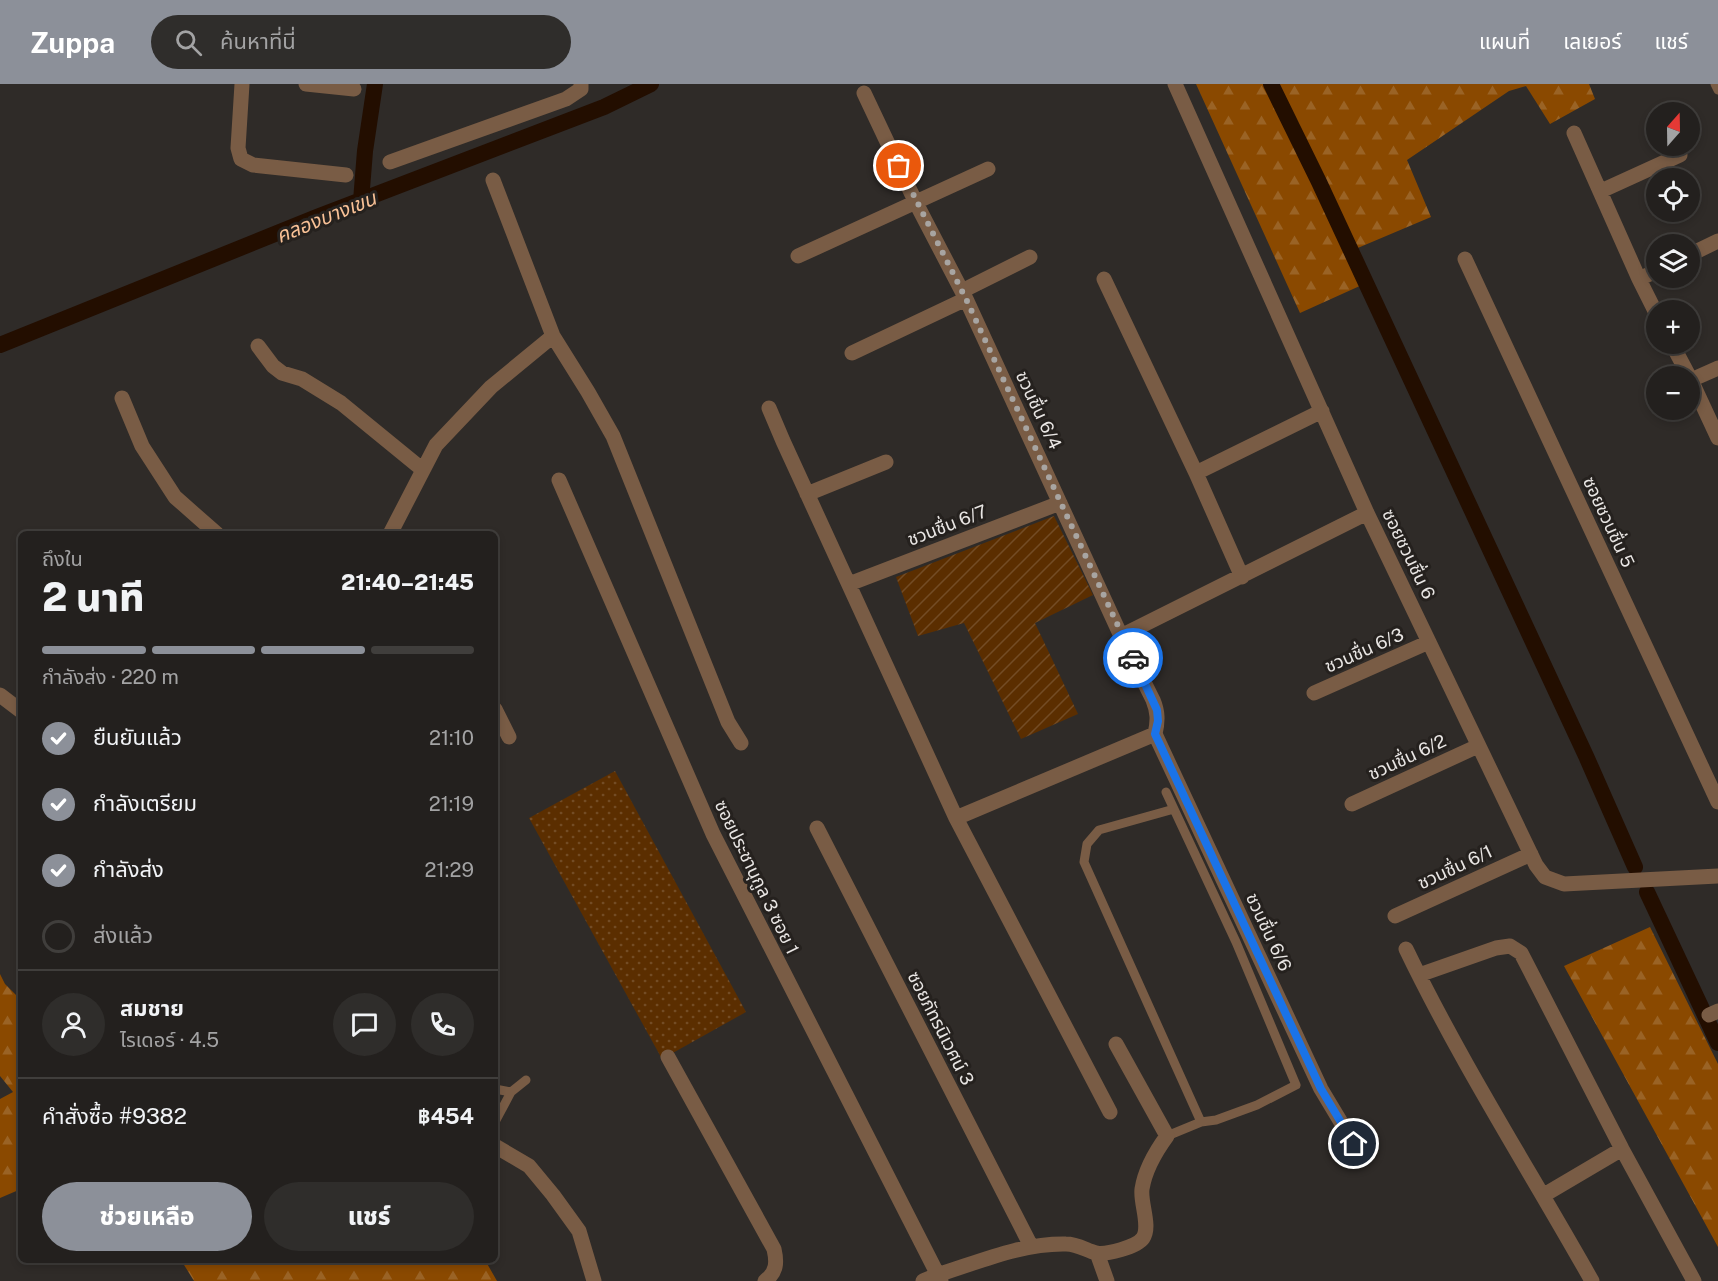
<!DOCTYPE html>
<html lang="th">
<meta charset="utf-8">
<style>
:root{--surface:#23201e;--page:#2f2d2b;--text:#f1f3f6;--muted:#a3a3a4;--line:#403e3c;--accent:#8c9099}
body{margin:0;font-family:"Public Sans","Noto Sans Thai",sans-serif;background:var(--page);color:var(--text);height:100vh;display:flex;flex-direction:column;font-size:22px;white-space:nowrap}
*{box-sizing:border-box;margin:0}
p{font-size:20px;color:var(--muted)}
.icon{flex:none;width:33px;height:33px;fill:none;stroke:currentColor;stroke-width:2;stroke-linecap:round;stroke-linejoin:round}
.map{position:relative;flex:1;overflow:hidden}
.panel{position:absolute;left:18px;top:447px;width:480px;height:732px;display:flex;flex-direction:column;background:var(--surface);border-radius:9px;box-shadow:0 3px 9px #0003,0 0 0 2px var(--line)}
.panel>*{flex:none}
.needle{width:39px;rotate:20deg}
.tools{position:absolute;left:1646px;top:18px;display:grid;gap:12px}
.tools a{display:grid;place-items:center;width:54px;height:54px;border-radius:50%;background:var(--surface);box-shadow:0 3px 9px #0003,0 0 0 2px var(--line);font-size:30px}
.pin{position:absolute;display:grid;place-items:center;width:51px;height:51px;color:#fff;margin:-26px;border:3px solid #fff;border-radius:50%;box-shadow:0 2px 6px #0007}
.courier{position:absolute;display:grid;place-items:center;width:60px;height:60px;margin:-30px;border:4px solid #1a73e8;border-radius:50%;background:#fff;color:#222;box-shadow:0 2px 8px #0007}
.headline em{font-style:normal;font-weight:800}
.headline div{display:flex;flex-direction:column-reverse}
.headline{display:flex;align-items:center;justify-content:space-between;height:102px;padding:0 24px}
h1{font-size:39px;font-weight:800;line-height:45px}
.bar{display:grid;grid-template-columns:repeat(4,1fr);gap:9px 6px;align-content:center;height:72px;padding:0 24px}
.bar i{height:8px;border-radius:4px;background:var(--line)}
.bar .current{background:var(--accent)}
.bar p{grid-column:span 4}
.line{display:flex;align-items:center;gap:15px;padding:0 24px;border-top:2px solid var(--line)}
.line div{flex:1}
.round{display:grid;place-items:center;flex:none;width:63px;height:63px;border-radius:32px;background:var(--page)}
ol{padding:0 24px;list-style:none}
li{display:flex;align-items:center;gap:18px;height:66px}
li p{margin-inline-start:auto}
li .icon{padding:6px;border-radius:50%;background:var(--accent);color:#fff;stroke-width:4}
li:last-child{color:var(--muted)}
li i{width:33px;height:33px;border:3px solid var(--line);border-radius:50%}
.primary-button{display:flex;gap:12px;margin-top:auto;padding:12px 24px}
.primary-button a{flex:1;height:69px;border-radius:36px;background:var(--accent);color:#fff;font-size:24px;font-weight:800;line-height:69px;text-align:center}
.primary-button a+a{background:var(--page);color:var(--text)}
header{display:flex;align-items:center;gap:36px;box-sizing:border-box;height:84px;padding:0 30px;background:var(--accent);color:#fff}
header strong{font-size:28px}
nav{display:flex;gap:33px;margin-inline-start:auto;font-size:21px}
.search{width:420px;height:54px;background:var(--page);display:flex;align-items:center;gap:15px;box-sizing:border-box;padding:0 21px;border-radius:33px;color:var(--muted);font-size:22px}
.map>svg:first-child{display:block}
.grass{fill:url(#grass-dots)}
.forest{fill:url(#forest-firs)}
.garden{fill:url(#garden-furrows)}
.lines{fill:none;stroke-linecap:round;stroke-linejoin:round}
.canal{stroke:#230e00;stroke-width:16}
.service{stroke:#795c45;stroke-width:9}
.minor{stroke:#795c45;stroke-width:15}
.done{stroke:#a8a5a2;stroke-width:6;stroke-dasharray:0 10.8}
.route{stroke:#1a73e8;stroke-width:8}
.labels{text-anchor:middle;dominant-baseline:central;stroke-width:6;stroke-linejoin:round;paint-order:stroke}
.street-label{font-size:18px;fill:#e9e6e4;stroke:#25211e}
.water-label{font-size:20px;font-style:italic;fill:#f9c196;stroke:#25211e}
</style>
<header>
<strong>Zuppa</strong>
<div class="search"><svg class="icon" aria-label="search" viewBox="0 0 24 24"><circle cx="10" cy="10" r="6"/><path d="M15 15l6 6"/></svg>ค้นหาที่นี่</div>
<nav><a>แผนที่</a><a>เลเยอร์</a><a>แชร์</a></nav>
</header>
<div class="map">
<svg width="1718" height="1197" viewBox="0 0 1718 1197">
<defs>
<pattern id="grass-dots" width="8" height="8" patternUnits="userSpaceOnUse" patternTransform="scale(1.5)"><rect width="8" height="8" fill="#5b2e00"/><path d="M2 2h.1M6 6h.1" fill="none" stroke="#734c25" stroke-width="1.8" stroke-linecap="round"/></pattern>
<pattern id="forest-firs" width="22" height="20" patternUnits="userSpaceOnUse" patternTransform="scale(1.5)"><rect width="22" height="20" fill="#8a4900"/><path d="M5 1l3.5 6h-7zM16 11l3.5 6h-7z" fill="#9a6325"/></pattern>
<pattern id="garden-furrows" width="10" height="10" patternUnits="userSpaceOnUse" patternTransform="scale(1.5)"><rect width="10" height="10" fill="#5b2e00"/><path d="M-1 1l2-2M0 10L10 0M9 11l2-2" fill="none" stroke="#734c25"/></pattern>
</defs>
<rect width="100%" height="100%" fill="#2f2b28"/>
<path class="grass" d="M615 687 746 928 662 975 529 734Z"/>
<path class="forest" d="M1196 0H1589L1595 15 1550 40 1526 2 1509 7 1407 76 1431 133 1353 166 1373 196 1300 229Z
M1650 843 1718 980V1163L1564 882Z
M0 890 5 900 21 916V1105L0 1114V1015L13 1008 0 992Z
M181 1176H485L497 1197H194Z"/>
<path class="garden" d="M1054 432 1093 511 1035 539 1078 630 1021 655 964 539 918 552 896 493Z"/>
<g class="lines">
<path class="canal" d="M1271 0 1319 98 1586 672 1635 783
M361 117 365 67 375 0
M0 261 317 133 604 23 651 0
M1647 808 1718 959"/>
<path class="service" d="M1715 0 1718 6
M1166 708 1236 858 1296 1001 1257 1021 1216 1036 1201 1038 1167 1052
M1174 725 1099 746 1087 760 1084 778 1201 1038
M495 1005 511 1008
M495 1038 511 1008 526 996"/>
<path class="minor" d="M242 0 238 64 241 75 253 81 346 91
M306 0 354 5
M1175 0 1367 429 1536 781 1545 793 1564 800 1718 792
M864 9 916 119 966 215 1121 552 1153 616C1158 628 1158 637 1155 650
M1574 49 1639 195 1656 229
M390 78 566 15 581 5V0
M493 96 553 252 588 308 613 352 728 638 741 659
M1601 107 1680 71
M1689 171 1718 157
M798 172 988 85
M1465 175 1718 718
M1104 195 1196 389 1242 493
M1639 195 1656 187
M962 207 1030 173
M1672 260 1691 296 1718 354
M258 262 273 282 282 289 302 295 341 319 423 386
M852 269 966 215
M1691 296 1718 284
M122 314 142 362 175 413 217 450
M769 324 783 357 956 734 1110 1028
M1196 389 1322 327
M559 396 713 750 941 1197
M807 410 886 378
M390 450 436 361 491 303 553 252
M849 500 1060 419
M1121 552 1367 429
M1314 609 1429 558
M0 611 21 627
M495 625 509 653
M1155 650 1321 1005 1354 1060
M1352 720 1478 662
M956 734 1155 650
M817 744 1031 1162
M1395 832 1531 770
M1406 865C1461 979 1530 1087 1592 1197
M1419 891 1496 864 1510 862 1521 869 1622 1065 1694 1197
M1709 931 1718 927
M668 973 774 1165C777 1178 777 1188 765 1197
M495 1062 529 1082 553 1111 579 1147 594 1197
M1544 1111 1622 1065
M1097 1169 1107 1197
M923 1197 937 1191C979 1178 1022 1159 1066 1160 1077 1160 1086 1166 1096 1169 1106 1171 1137 1163 1143 1154 1151 1142 1140 1119 1142 1105 1145 1086 1156 1067 1167 1052L1116 960"/>
</g>
<g class="lines">
<path class="done" d="M899 82 966 215 1133 574"/>
<path class="route" d="M1133 574 1157 626 1158 637 1155 650 1321 1005 1354 1060"/>
</g>
<g class="labels">
<g class="street-label">
<text transform="translate(1039 326) rotate(65)">ชวนชื่น 6/4</text>
<text transform="translate(1609 438) rotate(65)">ซอยชวนชื่น 5</text>
<text transform="translate(947 441) rotate(-21)">ชวนชื่น 6/7</text>
<text transform="translate(1409 470) rotate(64)">ซอยชวนชื่น 6</text>
<text transform="translate(1364 566) rotate(-24)">ชวนชื่น 6/3</text>
<text transform="translate(1407 673) rotate(-25)">ชวนชื่น 6/2</text>
<text transform="translate(1455 783) rotate(-25)">ชวนชื่น 6/1</text>
<text transform="translate(757 793) rotate(64)">ซอยประชานุกูล 3 ซอย 1</text>
<text transform="translate(1269 848) rotate(65)">ชวนชื่น 6/6</text>
<text transform="translate(941 944) rotate(63)">ซอยภัทรนิเวศน์ 3</text>
</g>
<g class="water-label">
<text transform="translate(326 133) rotate(-22)">คลองบางเขน</text>
</g>
</g>
</svg>
<div class="tools">
<a><svg class="needle" viewBox="-14 -14 28 28"><path d="M0-13l5 13h-10z" fill="#e53935"/><path d="M0 13l5-13h-10z" fill="#a3a3a4"/></svg></a>
<a><svg class="icon" aria-label="locate" viewBox="0 0 24 24"><circle cx="12" cy="12" r="6"/><path d="M12 2v4M12 18v4M2 12h4M18 12h4"/></svg></a>
<a><svg class="icon" aria-label="layers" viewBox="0 0 24 24"><path d="M12 4l9 5-9 5-9-5zM3 14l9 5 9-5"/></svg></a>
<a>+</a>
<a>−</a>
</div>
<div class="pin" style="left:899px;top:82px;background:#ea580c"><svg class="icon" aria-label="bag" viewBox="0 0 24 24"><path d="M5 8h14l-1 12H6zM9 8a3 3 0 0 1 6 0"/></svg></div>
<div class="pin" style="left:1354px;top:1060px;background:#1f2937"><svg class="icon" aria-label="home" viewBox="0 0 24 24"><path d="M3 11l9-7 9 7M6 9v11h12V9"/></svg></div>
<div class="courier" style="left:1133px;top:574px"><svg class="icon" aria-label="car" viewBox="0 0 24 24"><path d="M5 17H2v-5l4-1 3-4h7l3 4 3 1v5h-3M9 17h6M6 11h13"/><circle cx="7" cy="17" r="2"/><circle cx="17" cy="17" r="2"/></svg></div>
<section class="panel">
<div class="headline"><div><h1>2 นาที</h1><p>ถึงใน</p></div><em>21:40–21:45</em></div>
<div class="bar"><i class="current"></i><i class="current"></i><i class="current"></i><i></i><p>กำลังส่ง · 220 m</p></div>
<ol>
<li><svg class="icon" aria-label="check" viewBox="0 0 24 24"><path d="M5 12l5 5 9-10"/></svg>ยืนยันแล้ว<p>21:10</p></li>
<li><svg class="icon" aria-label="check" viewBox="0 0 24 24"><path d="M5 12l5 5 9-10"/></svg>กำลังเตรียม<p>21:19</p></li>
<li><svg class="icon" aria-label="check" viewBox="0 0 24 24"><path d="M5 12l5 5 9-10"/></svg>กำลังส่ง<p>21:29</p></li>
<li><i></i>ส่งแล้ว</li>
</ol>
<div class="line" style="height:108px"><a class="round"><svg class="icon" aria-label="person" viewBox="0 0 24 24"><circle cx="12" cy="8" r="4"/><path d="M4 21q1-7 8-7t8 7"/></svg></a><div><b>สมชาย</b><p>ไรเดอร์ · 4.5</p></div><a class="round"><svg class="icon" aria-label="chat" viewBox="0 0 24 24"><path d="M4 5h16v11H9l-5 4z"/></svg></a><a class="round"><svg class="icon" aria-label="phone" viewBox="0 0 24 24"><path d="M5 4h4l2 5-3 2q2 4 5 5l2-3 5 2v4C11 20 4 13 5 4z"/></svg></a></div>
<div class="line" style="height:78px"><div>คำสั่งซื้อ #9382</div><b>฿454</b></div>
<div class="primary-button"><a>ช่วยเหลือ</a><a>แชร์</a></div>
</section>
</div>
